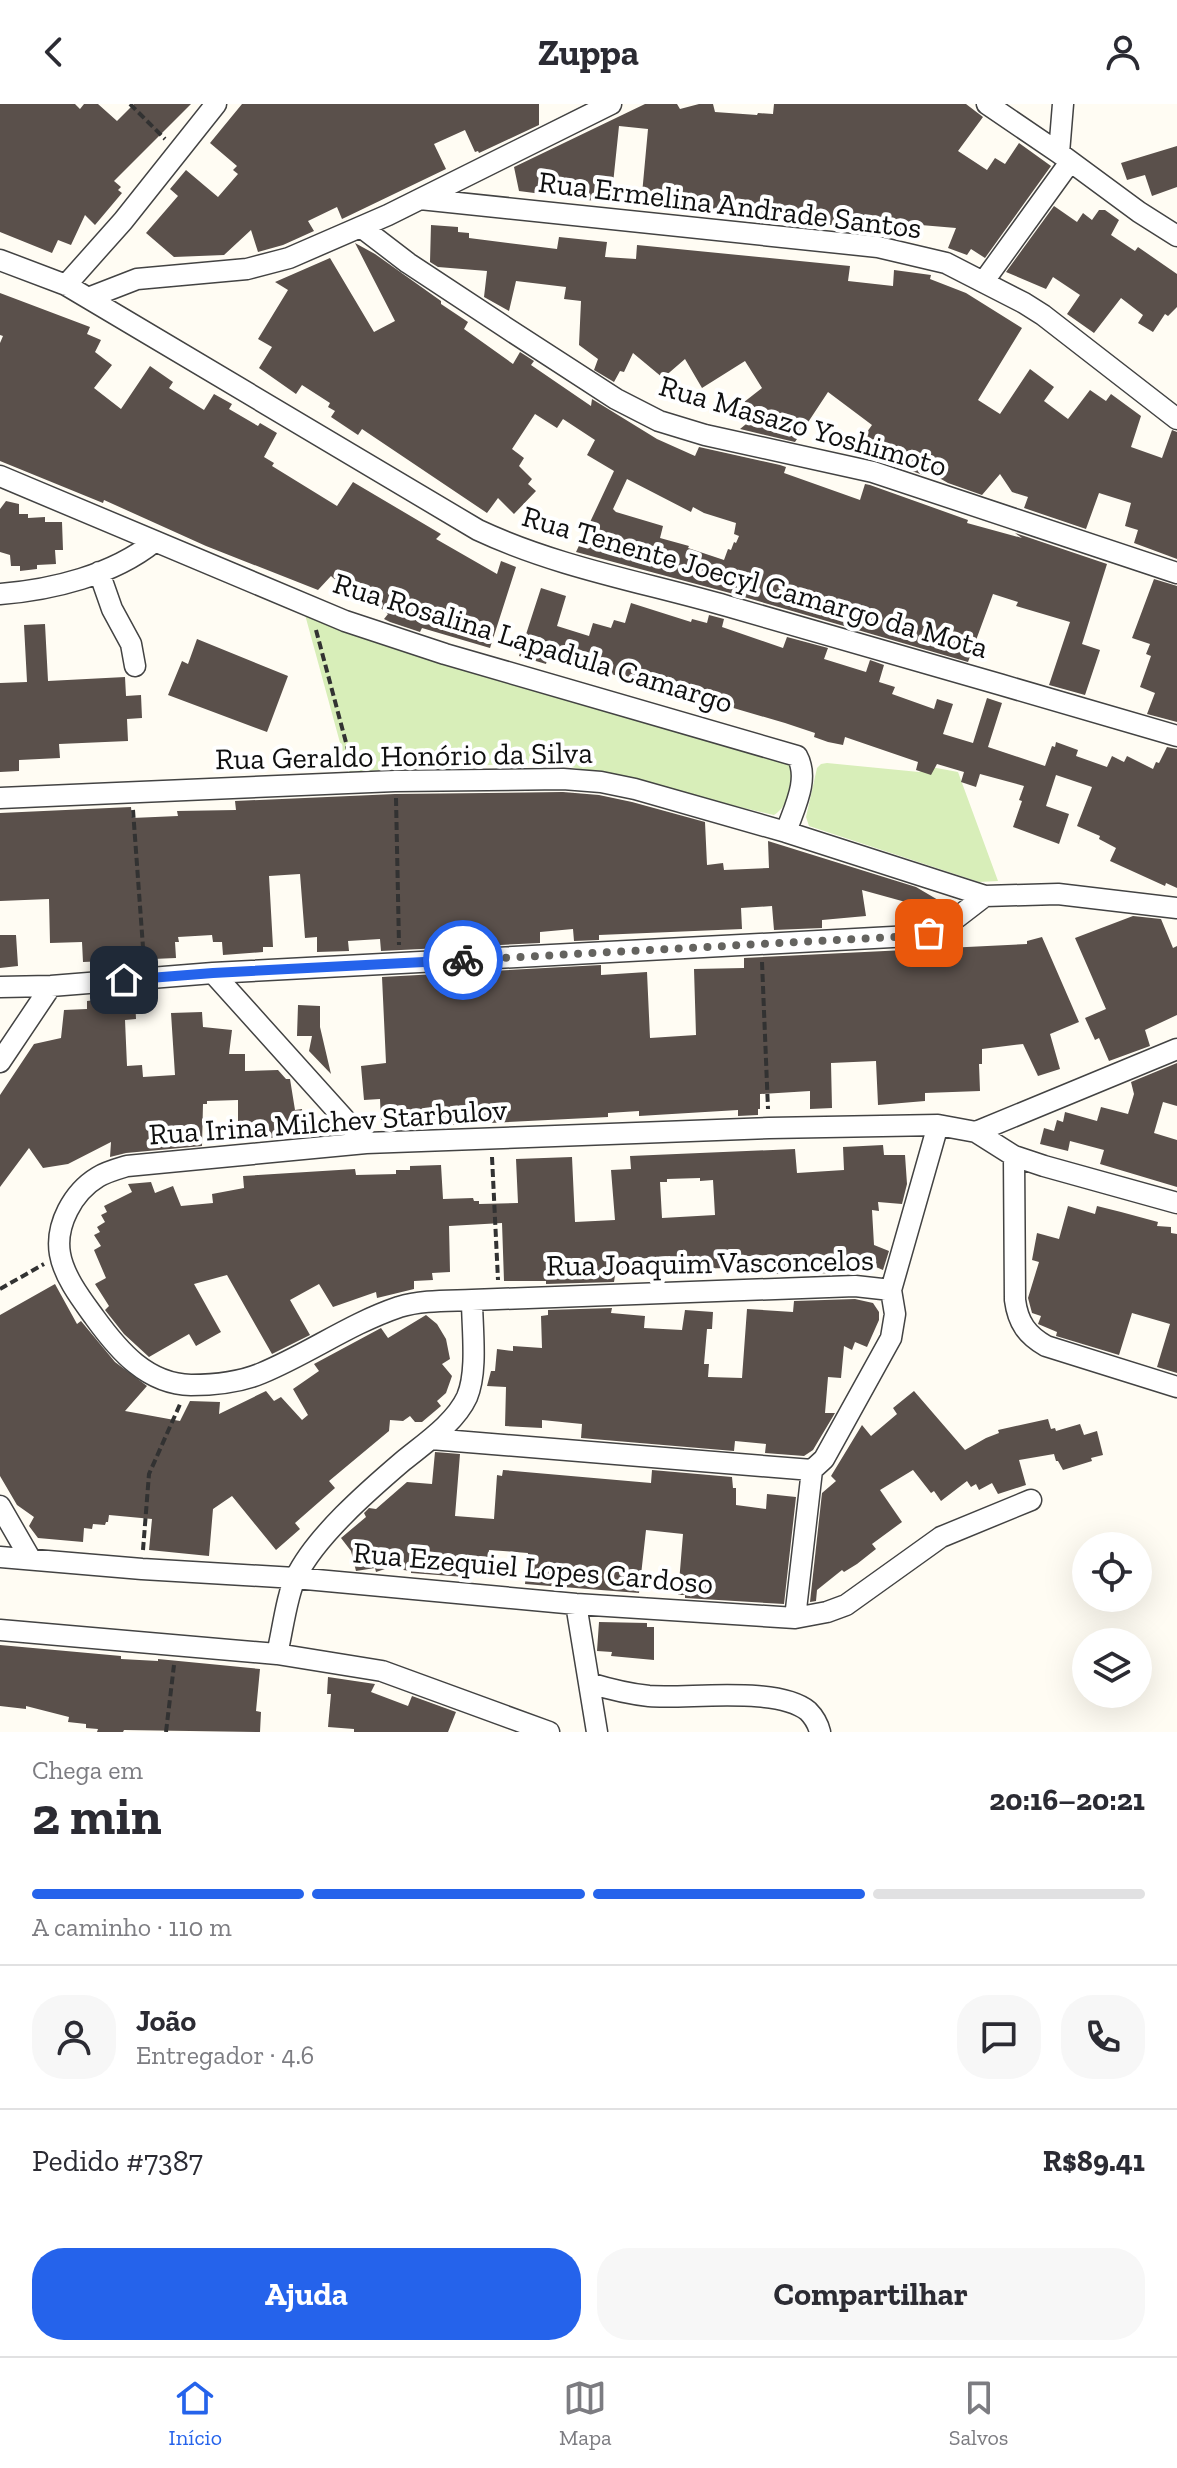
<!DOCTYPE html>
<html lang="pt">
<meta charset="utf-8">
<style>
:root{--surface:#fff;--page:#f7f7f7;--text:#2b2b33;--muted:#7c7c81;--line:#e1e1e2;--accent:#2563eb}
body{margin:0;font-family:"Zilla Slab",serif;background:var(--page);color:var(--text);height:100vh;display:flex;flex-direction:column;font-size:30px;white-space:nowrap}
*{box-sizing:border-box;margin:0}
p{font-size:26px;color:var(--muted)}
.icon{flex:none;width:44px;height:44px;fill:none;stroke:currentColor;stroke-width:2;stroke-linecap:round;stroke-linejoin:round}
.map{position:relative;height:1628px;overflow:hidden}
.sheet{display:flex;flex-direction:column;background:var(--surface);flex:1}
.sheet>*{flex:none}
.controls{position:absolute;left:1072px;top:1428px;display:grid;gap:16px}
.controls a{display:grid;place-items:center;width:80px;height:80px;border-radius:50%;background:var(--surface);box-shadow:0 8px 32px #0002;font-size:40px}
.pin{position:absolute;display:grid;place-items:center;width:68px;height:68px;color:#fff;margin:-34px;border-radius:16px;box-shadow:0 4px 12px #0006}
.courier{position:absolute;display:grid;place-items:center;width:80px;height:80px;margin:-40px;border:6px solid #2563eb;border-radius:50%;background:#fff;color:#222;box-shadow:0 2px 10px #0007}
.headline em{font-style:normal;font-weight:700}
.headline div{display:flex;flex-direction:column-reverse}
.headline{display:flex;align-items:center;justify-content:space-between;height:136px;padding:0 32px}
h1{font-size:52px;font-weight:700;line-height:60px}
.bar{display:grid;grid-template-columns:repeat(4,1fr);gap:12px 8px;align-content:center;height:96px;padding:0 32px}
.bar i{height:10px;border-radius:6px;background:var(--line)}
.bar .on{background:var(--accent)}
.bar p{grid-column:span 4}
.line{display:flex;align-items:center;gap:20px;padding:0 32px;border-top:2px solid var(--line)}
.line div{flex:1}
.round{display:grid;place-items:center;flex:none;width:84px;height:84px;border-radius:32px;background:var(--page)}
.action{display:flex;gap:16px;margin-top:auto;padding:16px 32px}
.action a{flex:1;height:92px;border-radius:32px;background:var(--accent);color:#fff;font-size:32px;font-weight:700;line-height:92px;text-align:center}
.action a+a{background:var(--page);color:var(--text)}
header{display:flex;justify-content:space-between;align-items:center;height:104px;padding:0 32px;background:var(--surface);font-size:36px;font-weight:700}
.dock{display:flex;justify-content:space-around;align-items:center;height:112px;border-top:2px solid var(--line);background:var(--surface);font-size:22px;color:var(--muted)}
.dock a{display:grid;justify-items:center;gap:4px}
.dock .on{color:var(--accent)}
.map>svg:first-child{display:block}
.green{fill:#d8eeb9}
.building{fill:#5a504b;fill-rule:evenodd}
.lines{fill:none;stroke-linecap:round;stroke-linejoin:round}
.minor-casing{stroke:#434343;stroke-width:23}
.path{stroke:#323232;stroke-width:4;stroke-dasharray:8 4;stroke-linecap:butt}
.minor{stroke:#fff;stroke-width:20}
.done{stroke:#64635f;stroke-width:8;stroke-dasharray:0 14.4}
.route{stroke:#2563eb;stroke-width:10}
.labels{text-anchor:middle;dominant-baseline:central;stroke-width:8;stroke-linejoin:round;paint-order:stroke}
.street-label{font-size:30px;fill:#101010;stroke:#fff}
</style>
<header><svg class="icon" aria-label="back" viewBox="0 0 24 24"><path d="M15 5l-7 7 7 7"/></svg>Zuppa<svg class="icon" aria-label="person" viewBox="0 0 24 24"><circle cx="12" cy="8" r="4"/><path d="M4 21q1-7 8-7t8 7"/></svg></header>
<div class="map">
<svg width="1177" height="1628" viewBox="0 0 1177 1628">
<rect width="100%" height="100%" fill="#fffcf3"/>
<path class="green" d="M304 507 789 655 795 663C793 680 789 702 774 711L550 658 348 668Z
M827 659 919 668 931 663 958 668 998 777 979 778 809 722 806 713 817 664 821 660Z"/>
<path class="building" d="M0 0H75L80 5 84 0H98L117 17 134 0H191L114 77 121 83 118 86 122 89 95 121 85 111 71 141 58 136 52 149 0 128Z
M242 0H539V21L479 49 478 47 475 48 465 26 434 40 446 65 342 115 337 103 308 117 314 127 283 141 258 148 251 126 224 151 174 153 146 129 178 92 170 85 186 66 218 93 238 70 233 66 237 62 210 39Z
M645 0H677L680 5 699 0H713L715 8 757 11 758 9 773 10 774 0H966L983 13 958 47 987 66 995 54 1005 60 1019 39 1051 62 985 154 971 145 967 151 948 144 956 124 909 120 908 129 641 101 648 25 619 22 611 99 519 87 514 63Z
M1177 42V83L1152 92 1145 71 1127 76 1121 59Z
M1054 102 1077 118 1083 109 1092 116 1099 106H1105L1119 116 1111 131 1135 147 1138 143 1177 170V203L1168 212 1165 210 1153 228 1138 219 1143 211 1121 194 1094 229 1067 210 1080 191 1053 173 1046 185 1006 168Z
M431 121 458 123V128L469 129V134L557 145 559 133 607 138 605 153 636 155 637 141 850 162 848 177 893 182 894 166 931 171 930 175 966 189 1022 224 978 296 1000 310 1030 265 1054 283 1044 297 1068 315 1090 286 1106 297 1111 290 1141 312 1131 343 1162 354 1172 326 1177 328V455L1134 439 1138 426 1125 422 1131 399 1099 389 1086 425 1024 404 1028 393 1012 388 1000 370 982 391 948 379 927 367 923 371 854 346 872 321 828 288 795 338 740 325 751 316 739 302 762 284 745 257 702 284 685 255 663 274 633 249 624 268 620 267 614 278 594 266 598 255 579 241 581 197 564 195 566 183 516 177 509 207 484 193 487 167 438 163 430 158Z
M355 139 375 150 441 197V200L468 218 464 225 513 260 520 248 534 257 531 261 591 302 592 295 657 335 695 352 699 343 780 361 786 363 784 369 860 396 865 380 870 381 968 416 967 419 1022 434 1015 429 1107 460 1082 540 1100 546 1085 591 1049 581 1070 518 1016 502 1018 498 993 490 968 558 730 489 576 448 614 367 587 351 595 336 563 315 557 324 535 310 512 345 524 354 519 362 532 375 528 380 536 387 514 410 498 394 487 409 362 325 358 331 331 313 335 307 328 303 330 299 302 281 296 290 259 264 272 243 258 235 288 186 275 178 330 154 374 228 395 217ZM627 375 691 408 693 403 704 409 736 419 734 430 739 432 736 439 734 438 731 446 728 445 724 456 688 444 689 442 660 434 663 422 616 408 613 405Z
M0 189 90 223 87 230 101 236 95 248 112 261 94 284 121 305 150 262 173 278 169 284 204 306 214 290 232 300 229 305 258 322 260 319 277 329 264 353 274 359 272 362 337 402 353 378 441 430 436 435 497 470 501 457 516 463 490 544 422 524 420 528 390 518 384 515 388 510 361 488 359 489 353 484 349 488 331 472 318 486 206 442 104 396 103 399 0 357V239L3 232 0 231Z
M6 397 19 400V410H28V414L45 413V418H62L63 446H55L56 460 37 461V465L20 467V462H11L10 451 0 448V405Z
M1154 475 1177 482V618L1147 610 1155 589 1140 583 1151 552 1146 550 1150 540 1132 534Z
M541 484 566 492 557 522 589 532 593 519 611 524 614 516 625 519 631 499 691 518 692 515 707 519 709 511 724 515 722 523 783 544 787 533 828 544 824 555 866 568 870 556 884 561 879 578 895 583 892 590 934 605 937 595 953 600 943 630 973 639 987 594 1002 599 988 643 1045 662 1052 642 1055 643 1056 638 1078 646 1076 652 1107 663 1112 652 1124 658 1127 652 1153 665 1156 658 1159 659 1167 643 1177 645V784L1166 779 1165 782 1110 757 1116 744 1099 735 1100 732 1077 722 1092 683 1056 671 1046 702 1069 710 1059 740 1013 723 1022 697 1019 696 1024 682 980 670 976 683 961 678 964 668 937 660 931 671 916 666 918 658 845 633 843 641 828 638 814 633 815 629 785 619 713 598 712 602 580 560 579 564 547 556 546 560 519 552Z
M45 520 48 577 125 573 126 592 141 591 142 614 127 615 128 637 59 640 60 654 19 656V667L0 668V579L27 578 24 521Z
M197 535 288 572 267 628 168 591 182 557 188 560Z
M563 688 599 691 632 698 705 718 707 761 723 759 724 766 769 764 768 737 916 783 950 803 928 815 916 813 920 802 862 786 866 812 822 816V824L774 826 772 802 741 804 742 825 599 831V836L574 837 573 825 540 828V839L381 847 380 835 348 837 349 847 317 848V833L305 834 300 770 269 772 273 843H263V848L223 851 222 838H213L212 831 178 833 179 838H175L176 854 83 858 82 838 50 839 49 795 0 797V709L131 703 132 714 178 712 177 707 236 706 235 697 395 690Z
M1133 812 1161 815 1173 844 1177 842V911L1145 926 1150 942 1109 957 1099 934 1095 936 1085 914 1106 905 1075 834Z
M0 831H16L18 862 0 864Z
M1042 833 1079 918 1050 930 1060 965 1038 972 1023 940 982 945V960H979L980 987 925 989V997L878 1001 876 957 831 959 832 1004 810 1005V987L760 990V1005H758V1011L738 1012V1006L639 1012V1007L608 1009V1013L430 1022 381 1016 380 995 364 996 361 962 386 959 382 873 601 861V871L647 868 650 934 696 931 694 865 744 864V854L1027 840V837Z
M135 891 136 915 125 916 127 962 142 961 143 973 175 971 171 909 202 908 203 923 232 926 229 950H245V967L278 966 286 975H290L295 1006 302 1005 304 1030 238 1038V996L207 997V1000H203L202 1042 126 1049 110 1053 111 1038 68 1060 43 1064 29 1044 0 1083V991L34 940 61 934 64 906 87 905V897Z
M298 901 320 902V923L331 970 309 947 312 932H297Z
M1177 959V1002L1163 998 1154 1029 1177 1036V1083L1100 1060 1104 1046 1070 1037 1068 1047 1040 1040 1044 1024 1054 1027 1057 1016 1063 1018 1065 1008 1097 1017 1101 1003 1128 1010 1134 990 1131 978Z
M883 1041 884 1051H905L907 1080 902 1100 878 1098 879 1107 872 1106 874 1141 889 1147 883 1166 869 1160 844 1158 845 1169 768 1170V1151L729 1153V1164L680 1165V1159H671L670 1152 637 1155 638 1163 616 1165 614 1178 546 1180V1177H504L502 1119 449 1122 450 1168 432 1169 433 1176 414 1177V1185L377 1194 376 1188 333 1203 319 1180 290 1196 310 1231 272 1250 227 1171 194 1180 221 1228 196 1242 189 1230 149 1253 124 1230 105 1206 109 1202 95 1180 106 1174 94 1146 101 1142 94 1131 100 1128 97 1123 105 1118 101 1111 107 1108 104 1102 132 1088 128 1080 151 1078 155 1089 173 1082 181 1102 213 1099 212 1090 244 1084 243 1072 355 1065 356 1071 396 1070V1066H410V1062L441 1061 443 1095 473 1094 474 1097H479V1100L518 1099 516 1055 572 1053 575 1118 615 1116 611 1066 631 1065 630 1052 795 1045 797 1069 844 1066 843 1043ZM700 1074V1077L713 1076 715 1111 662 1114 660 1078H667V1075Z
M1068 1102 1095 1110 1097 1102 1121 1108 1158 1118 1157 1122 1171 1123V1129L1177 1130V1269L1157 1263 1170 1220 1132 1209 1119 1251 1056 1232 1057 1228 1038 1220 1041 1212 1032 1209 1028 1194 1039 1158 1032 1156 1037 1129 1059 1135Z
M55 1180 77 1220 81 1217 115 1258 147 1282 125 1307 180 1317 190 1297 220 1298 219 1310 266 1287 274 1297 281 1293 302 1316 308 1311 293 1285 319 1267 314 1260 381 1224 388 1234 426 1211 437 1220 446 1235 450 1255 442 1260 452 1272 446 1289 437 1297 441 1302 422 1318H415L410 1312 403 1317 390 1316 389 1327 329 1377 335 1384 295 1419 300 1425 276 1446 232 1392 213 1405 209 1452 149 1446 152 1415 109 1411 108 1418H106L105 1421 93 1420 92 1425 84 1424 83 1438 38 1434 29 1422 34 1413 17 1401 0 1372V1211Z
M855 1195 873 1199 879 1208V1216L867 1243 855 1238 852 1246 844 1242 841 1274 828 1273 825 1309H835L813 1346 804 1352 765 1349 766 1340 735 1337 734 1347 581 1334 582 1320 542 1316V1324L505 1322 506 1283 487 1282 491 1267H495L497 1245 513 1247V1242L542 1244 541 1212 548 1211V1206L612 1204 611 1209 645 1212 644 1224 682 1226 685 1206 713 1208 712 1225H707L704 1260H709L708 1273 742 1274 747 1205 793 1208 794 1197Z
M914 1287 965 1346 986 1334 999 1329 998 1326 1048 1315 1051 1325 1055 1324 1056 1327 1080 1320 1084 1331 1097 1327 1103 1351 1091 1354 1092 1357 1063 1366 1058 1357H1056L1054 1350 1019 1356 1026 1381 998 1390 992 1379 979 1386 976 1380 971 1383 967 1377 941 1397 934 1387 931 1389 913 1366 880 1386 902 1418 872 1440 876 1445 857 1460 844 1468 842 1466 817 1486 816 1497 810 1498 822 1389 836 1377 831 1372 862 1321 871 1332 897 1310 893 1304Z
M435 1348 460 1350 455 1412 494 1415 497 1371 502 1372 503 1366 651 1379 652 1366 732 1373 733 1384H736V1401L766 1405 767 1390 796 1393 784 1500 685 1494V1491H678L683 1430 646 1426 639 1489 525 1480 528 1449 489 1446 488 1464 466 1462 465 1473 411 1469V1467L388 1464 376 1468 375 1464 356 1467 351 1447 341 1434 366 1413 364 1409 369 1404 376 1405 407 1378 432 1380Z
M599 1518 647 1519V1523H654V1556L611 1552 612 1548 597 1547Z
M0 1541 121 1552V1555L158 1557V1555L260 1565 256 1607 261 1608 260 1628 124 1626 123 1628H97L98 1625 86 1624V1620L68 1618 69 1613 26 1602V1605L0 1602Z
M328 1573 375 1580 371 1588 408 1602 412 1592 456 1608 448 1628H354V1625L328 1623 331 1590H327Z"/>
<g class="lines">
<g class="minor-casing">
<path id="minor" d="M987 0 1059 49 1139 108 1177 132
M1059 49 1063 0
M420 95 878 143 946 159 1024 199 1043 211 1177 315
M361 123 408 159 505 223 616 295 659 317 705 331 873 368 1177 469
M0 156 66 181 478 426C557 463 643 478 727 502 878 545 1027 588 1177 632
M984 177 1070 58
M66 181 123 117 216 0
M88 194 137 175 247 165 289 154 388 111 611 0
M0 372 345 517 445 550 797 652C810 675 794 704 786 728
M99 468 112 505 131 540 135 562
M0 490C52 486 113 471 154 438
M0 694 395 677 563 675 601 678 635 685 786 728 985 792
M213 869 366 1039
M0 883 51 882 213 869 911 832 929 829 946 822 985 792 1058 790 1177 804
M0 958 51 882
M976 1028 1177 945
M1014 1052 1015 1196C1018 1219 1027 1231 1046 1242L1177 1283
M891 1186 938 1021
M431 1335 812 1366 824 1355 891 1234 895 1210 891 1186 855 1182 472 1196
M0 1402 30 1454
M0 1453 142 1465 295 1474 576 1500 795 1514 827 1508 846 1501 941 1433 1031 1396
M576 1500 597 1628
M795 1514 812 1366
M0 1526 277 1550 382 1567 549 1628
M277 1550C282 1530 287 1489 296 1473 315 1433 369 1386 403 1357 425 1339 455 1319 467 1293 478 1267 472 1224 472 1196 448 1197 422 1196 399 1203 349 1220 310 1249 262 1269 241 1278 214 1281 191 1281 147 1280 119 1247 95 1214 82 1196 64 1173 60 1150 55 1121 73 1088 98 1073 106 1068 117 1065 127 1062L366 1039 769 1024 938 1021 976 1028 1014 1052 1044 1062 1177 1099
M589 1579C609 1585 629 1590 649 1592 690 1595 777 1582 808 1607 814 1613 818 1620 820 1628"/>
</g>
<path class="path" d="M130 0 165 35
M316 526 352 661
M396 694 399 841
M133 706 144 857
M762 858 768 1005
M492 1053 498 1176
M0 1185 44 1160
M143 1446 149 1370 181 1298
M166 1628 174 1561"/>
<use href="#minor" class="minor"/>
</g>
<g class="lines">
<path class="done" d="M463 856 911 832 929 829"/>
<path class="route" d="M124 876 213 869 463 856"/>
</g>
<g class="labels">
<g class="street-label">
<text transform="translate(730 101) rotate(7)">Rua Ermelina Andrade Santos</text>
<text transform="translate(803 322) rotate(16)">Rua Masazo Yoshimoto</text>
<text transform="translate(755 478) rotate(16)">Rua Tenente Joecyl Camargo da Mota</text>
<text transform="translate(533 539) rotate(17)">Rua Rosalina Lapadula Camargo</text>
<text transform="translate(404 652) rotate(-1)">Rua Geraldo Honório da Silva</text>
<text transform="translate(328 1018) rotate(-4)">Rua Irina Milchev Starbulov</text>
<text transform="translate(710 1159) rotate(-1)">Rua Joaquim Vasconcelos</text>
<text transform="translate(533 1464) rotate(5)">Rua Ezequiel Lopes Cardoso</text>
</g>
</g>
</svg>
<div class="controls">
<a><svg class="icon" aria-label="locate" viewBox="0 0 24 24"><circle cx="12" cy="12" r="6"/><path d="M12 2v4M12 18v4M2 12h4M18 12h4"/></svg></a>
<a><svg class="icon" aria-label="layers" viewBox="0 0 24 24"><path d="M12 4l9 5-9 5-9-5zM3 14l9 5 9-5"/></svg></a>
</div>
<div class="pin" style="left:929px;top:829px;background:#ea580c"><svg class="icon" aria-label="bag" viewBox="0 0 24 24"><path d="M5 8h14l-1 12H6zM9 8a3 3 0 0 1 6 0"/></svg></div>
<div class="pin" style="left:124px;top:876px;background:#1f2937"><svg class="icon" aria-label="home" viewBox="0 0 24 24"><path d="M3 11l9-7 9 7M6 9v11h12V9"/></svg></div>
<div class="courier" style="left:463px;top:856px"><svg class="icon" aria-label="bike" viewBox="0 0 24 24"><circle cx="6" cy="16" r="4"/><circle cx="18" cy="16" r="4"/><path d="M6 16l4-8h5l3 8M10 8l3 8H6M13 5h3"/></svg></div>
</div>
<section class="sheet">
<div class="headline"><div><h1>2 min</h1><p>Chega em</p></div><em>20:16–20:21</em></div>
<div class="bar"><i class="on"></i><i class="on"></i><i class="on"></i><i></i><p>A caminho · 110 m</p></div>
<div class="line" style="height:144px"><a class="round"><svg class="icon" aria-label="person" viewBox="0 0 24 24"><circle cx="12" cy="8" r="4"/><path d="M4 21q1-7 8-7t8 7"/></svg></a><div><b>João</b><p>Entregador · 4.6</p></div><a class="round"><svg class="icon" aria-label="chat" viewBox="0 0 24 24"><path d="M4 5h16v11H9l-5 4z"/></svg></a><a class="round"><svg class="icon" aria-label="phone" viewBox="0 0 24 24"><path d="M5 4h4l2 5-3 2q2 4 5 5l2-3 5 2v4C11 20 4 13 5 4z"/></svg></a></div>
<div class="line" style="height:104px"><div>Pedido #7387</div><b>R$89.41</b></div>
<div class="action"><a>Ajuda</a><a>Compartilhar</a></div>
</section>
<nav class="dock">
<a class="on"><svg class="icon" aria-label="home" viewBox="0 0 24 24"><path d="M3 11l9-7 9 7M6 9v11h12V9"/></svg>Início</a>
<a><svg class="icon" aria-label="map" viewBox="0 0 24 24"><path d="M3 6l6-2 6 2 6-2v14l-6 2-6-2-6 2zM9 4v14M15 6v14"/></svg>Mapa</a>
<a><svg class="icon" aria-label="saved" viewBox="0 0 24 24"><path d="M7 4h10v16l-5-4-5 4z"/></svg>Salvos</a>
</nav>
